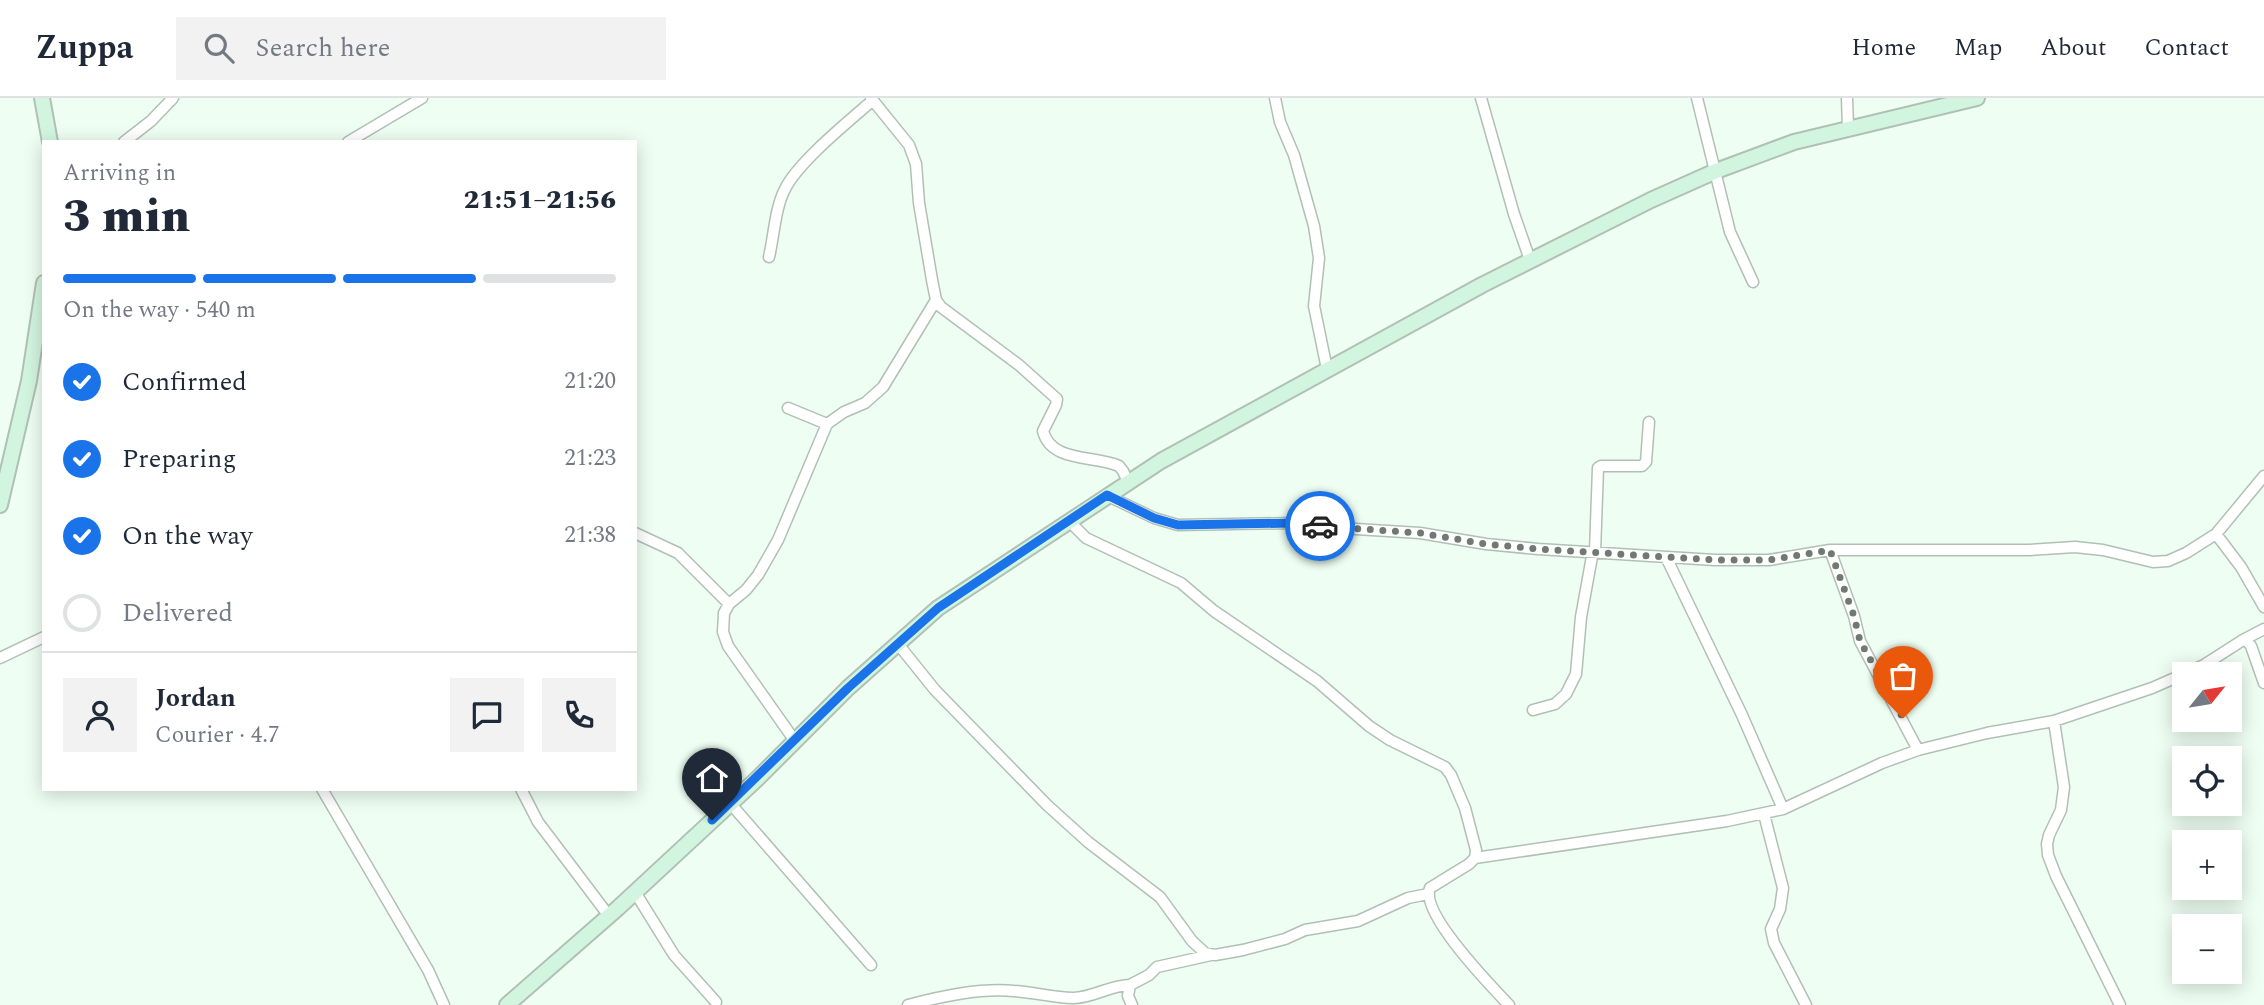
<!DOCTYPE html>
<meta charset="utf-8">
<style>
:root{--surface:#fff;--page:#f2f2f3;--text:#1f2937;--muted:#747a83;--line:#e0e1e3;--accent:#1a73e8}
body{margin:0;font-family:Spectral,serif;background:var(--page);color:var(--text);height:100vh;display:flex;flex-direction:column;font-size:26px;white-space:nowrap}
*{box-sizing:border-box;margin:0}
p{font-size:23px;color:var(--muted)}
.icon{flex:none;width:38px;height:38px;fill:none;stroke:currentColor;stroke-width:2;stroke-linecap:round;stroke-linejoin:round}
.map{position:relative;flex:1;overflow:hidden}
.details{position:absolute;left:42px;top:42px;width:595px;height:651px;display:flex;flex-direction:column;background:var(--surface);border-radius:0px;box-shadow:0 4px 18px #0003}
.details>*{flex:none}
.needle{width:46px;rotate:60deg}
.buttons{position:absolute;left:2172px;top:564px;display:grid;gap:14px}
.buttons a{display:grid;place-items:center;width:70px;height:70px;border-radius:0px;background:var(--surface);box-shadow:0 4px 18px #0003;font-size:35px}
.pin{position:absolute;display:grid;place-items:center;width:60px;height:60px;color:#fff;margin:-72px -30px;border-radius:50% 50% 50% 0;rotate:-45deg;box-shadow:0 0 7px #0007}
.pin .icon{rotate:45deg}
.courier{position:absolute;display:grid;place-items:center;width:70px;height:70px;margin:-35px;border:5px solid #1a73e8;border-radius:50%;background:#fff;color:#222;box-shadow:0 2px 9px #0007}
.overview em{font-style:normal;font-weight:800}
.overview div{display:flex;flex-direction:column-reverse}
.overview{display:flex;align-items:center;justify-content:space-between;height:119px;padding:0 21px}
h1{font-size:46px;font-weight:800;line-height:52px}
.bar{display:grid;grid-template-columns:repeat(4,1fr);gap:10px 7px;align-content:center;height:84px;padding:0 21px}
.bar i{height:9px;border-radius:5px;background:var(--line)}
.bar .selected{background:var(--accent)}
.bar p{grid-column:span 4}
.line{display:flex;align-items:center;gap:18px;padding:0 21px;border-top:2px solid var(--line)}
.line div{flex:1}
.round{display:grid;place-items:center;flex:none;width:74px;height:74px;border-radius:0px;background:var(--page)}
ol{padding:0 21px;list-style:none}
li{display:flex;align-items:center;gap:21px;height:77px}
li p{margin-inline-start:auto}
li .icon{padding:7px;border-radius:50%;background:var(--accent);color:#fff;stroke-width:4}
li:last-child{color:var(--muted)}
li i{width:38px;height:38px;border:4px solid var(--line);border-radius:50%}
header{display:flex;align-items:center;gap:42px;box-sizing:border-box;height:98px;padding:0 35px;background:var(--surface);border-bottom:2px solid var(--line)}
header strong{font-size:33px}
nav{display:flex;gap:38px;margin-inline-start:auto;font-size:24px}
.search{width:490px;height:63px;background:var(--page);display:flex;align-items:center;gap:18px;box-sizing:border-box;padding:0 24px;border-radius:0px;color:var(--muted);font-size:26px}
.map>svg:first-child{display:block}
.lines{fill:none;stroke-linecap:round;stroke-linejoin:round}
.street-casing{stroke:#b1c0b5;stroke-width:13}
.secondary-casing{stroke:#b1c0b5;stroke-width:18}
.street{stroke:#fff;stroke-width:10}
.secondary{stroke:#d2f5df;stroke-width:14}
.done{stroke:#707972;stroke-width:7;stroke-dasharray:0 12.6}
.route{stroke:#1a73e8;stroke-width:9}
</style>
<header>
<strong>Zuppa</strong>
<div class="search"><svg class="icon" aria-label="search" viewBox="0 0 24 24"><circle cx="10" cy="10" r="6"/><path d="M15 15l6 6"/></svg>Search here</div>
<nav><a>Home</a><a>Map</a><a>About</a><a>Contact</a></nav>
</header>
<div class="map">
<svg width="2264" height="907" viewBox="0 0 2264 907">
<rect width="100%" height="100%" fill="#eefef2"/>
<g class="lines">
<g class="street-casing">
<path id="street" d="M871 0 909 47 916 66 919 105 932 182 936 202 941 209 1019 267 1057 301 1056 307 1043 333C1051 365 1095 357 1119 368L1123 373 1128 384
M1275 0 1280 24 1294 57 1314 128 1319 160 1314 208 1327 271
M1481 0 1514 116 1530 162
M1697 0 1730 134 1753 184
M1847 0 1848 30
M124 44 151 23 173 0
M348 44 422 0
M769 159C774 138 775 110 785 91 798 64 849 23 873 2
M788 310 827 326
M1106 397 1154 420 1178 427 1292 425 1340 430 1420 435 1486 446 1538 451 1715 462H1769L1830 452H2029L2075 449 2103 452 2153 464 2168 463 2186 455 2216 436 2264 378
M1069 423 1086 440 1181 485 1214 513 1317 583 1369 628 1390 642 1445 669 1451 677 1465 710 1476 752 1475 760 1469 766 1430 790C1420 815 1491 888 1509 907
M635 435 678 455 729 506
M2216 436 2241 469 2264 509
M1830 452 1854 518 1860 543 1918 652
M1595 454 1598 370 1601 368H1642L1646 364 1649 324
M1666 459 1742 617 1783 711
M2243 542 2264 531
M898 546 935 592 1047 707 1088 744 1160 799 1192 843 1205 855 1215 857 1243 852 1285 841 1305 832 1358 823 1408 800 1428 796
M0 560 44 539
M2184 576 2204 567 2243 542 2247 543 2251 548 2264 585
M1533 612 1555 606 1566 596 1576 576 1581 519 1593 453
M2054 623 2064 689 2061 712 2049 737 2047 746 2048 757 2056 778 2120 907
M795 643 728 548 723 534 724 515 729 506 746 492 758 477 778 442 827 326 844 314 865 305 883 289 936 202
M322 691 428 872 444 907
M521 691 538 724 609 818
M730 705 871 867
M1764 716 1783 790 1780 811 1771 831 1774 845 1806 907
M1475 760 1727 723 1783 711 1882 665 1918 652 1987 635 2054 623 2152 590 2184 576
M635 794 674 857 716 904
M908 907C943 898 979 890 1014 893 1034 894 1053 900 1073 900 1093 900 1110 887 1130 887
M1132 907 1128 898 1130 887 1149 877 1157 869 1211 857"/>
</g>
<g class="secondary-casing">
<path id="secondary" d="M42 0 50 44
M0 407 29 283 44 185
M507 907 618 810 757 681 848 590 938 510 1161 363 1482 187 1651 102 1716 73 1794 44 1977 0"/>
</g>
<use href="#street" class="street"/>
<use href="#secondary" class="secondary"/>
</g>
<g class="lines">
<path class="done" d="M1320 428 1420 435 1486 446 1538 451 1715 462H1769L1830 452 1854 518 1860 543 1903 620"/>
<path class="route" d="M712 722 848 590 938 510 1107 397 1154 420 1178 427 1292 425 1320 428"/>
</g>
</svg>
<div class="buttons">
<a><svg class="needle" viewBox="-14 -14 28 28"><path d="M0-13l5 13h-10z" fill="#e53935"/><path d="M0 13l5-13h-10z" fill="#747a83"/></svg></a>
<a><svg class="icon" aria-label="locate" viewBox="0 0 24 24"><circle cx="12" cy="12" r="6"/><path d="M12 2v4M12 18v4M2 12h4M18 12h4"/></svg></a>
<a>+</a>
<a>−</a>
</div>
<div class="pin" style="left:1903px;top:620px;background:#ea580c"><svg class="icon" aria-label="bag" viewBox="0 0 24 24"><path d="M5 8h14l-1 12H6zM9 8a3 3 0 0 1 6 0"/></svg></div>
<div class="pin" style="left:712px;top:722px;background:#1f2937"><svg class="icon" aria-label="home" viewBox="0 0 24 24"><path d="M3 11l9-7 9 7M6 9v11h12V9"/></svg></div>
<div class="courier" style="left:1320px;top:428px"><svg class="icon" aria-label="car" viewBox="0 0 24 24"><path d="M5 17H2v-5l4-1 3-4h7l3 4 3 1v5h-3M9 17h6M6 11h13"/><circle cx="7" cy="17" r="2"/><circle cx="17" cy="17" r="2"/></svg></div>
<section class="details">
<div class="overview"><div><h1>3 min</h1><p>Arriving in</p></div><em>21:51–21:56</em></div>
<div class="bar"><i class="selected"></i><i class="selected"></i><i class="selected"></i><i></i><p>On the way · 540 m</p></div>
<ol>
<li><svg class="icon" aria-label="check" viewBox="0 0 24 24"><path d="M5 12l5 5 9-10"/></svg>Confirmed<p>21:20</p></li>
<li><svg class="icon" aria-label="check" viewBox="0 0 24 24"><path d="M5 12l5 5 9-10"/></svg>Preparing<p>21:23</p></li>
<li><svg class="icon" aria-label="check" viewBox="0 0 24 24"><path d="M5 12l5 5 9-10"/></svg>On the way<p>21:38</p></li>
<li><i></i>Delivered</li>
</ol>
<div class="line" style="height:126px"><a class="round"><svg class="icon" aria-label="person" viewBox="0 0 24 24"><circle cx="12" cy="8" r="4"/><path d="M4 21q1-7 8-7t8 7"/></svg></a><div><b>Jordan</b><p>Courier · 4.7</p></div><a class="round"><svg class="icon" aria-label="chat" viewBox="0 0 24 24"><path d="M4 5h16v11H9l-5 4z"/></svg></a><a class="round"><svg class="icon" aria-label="phone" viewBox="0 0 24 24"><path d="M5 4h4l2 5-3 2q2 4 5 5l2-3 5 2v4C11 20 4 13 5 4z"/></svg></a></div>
</section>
</div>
